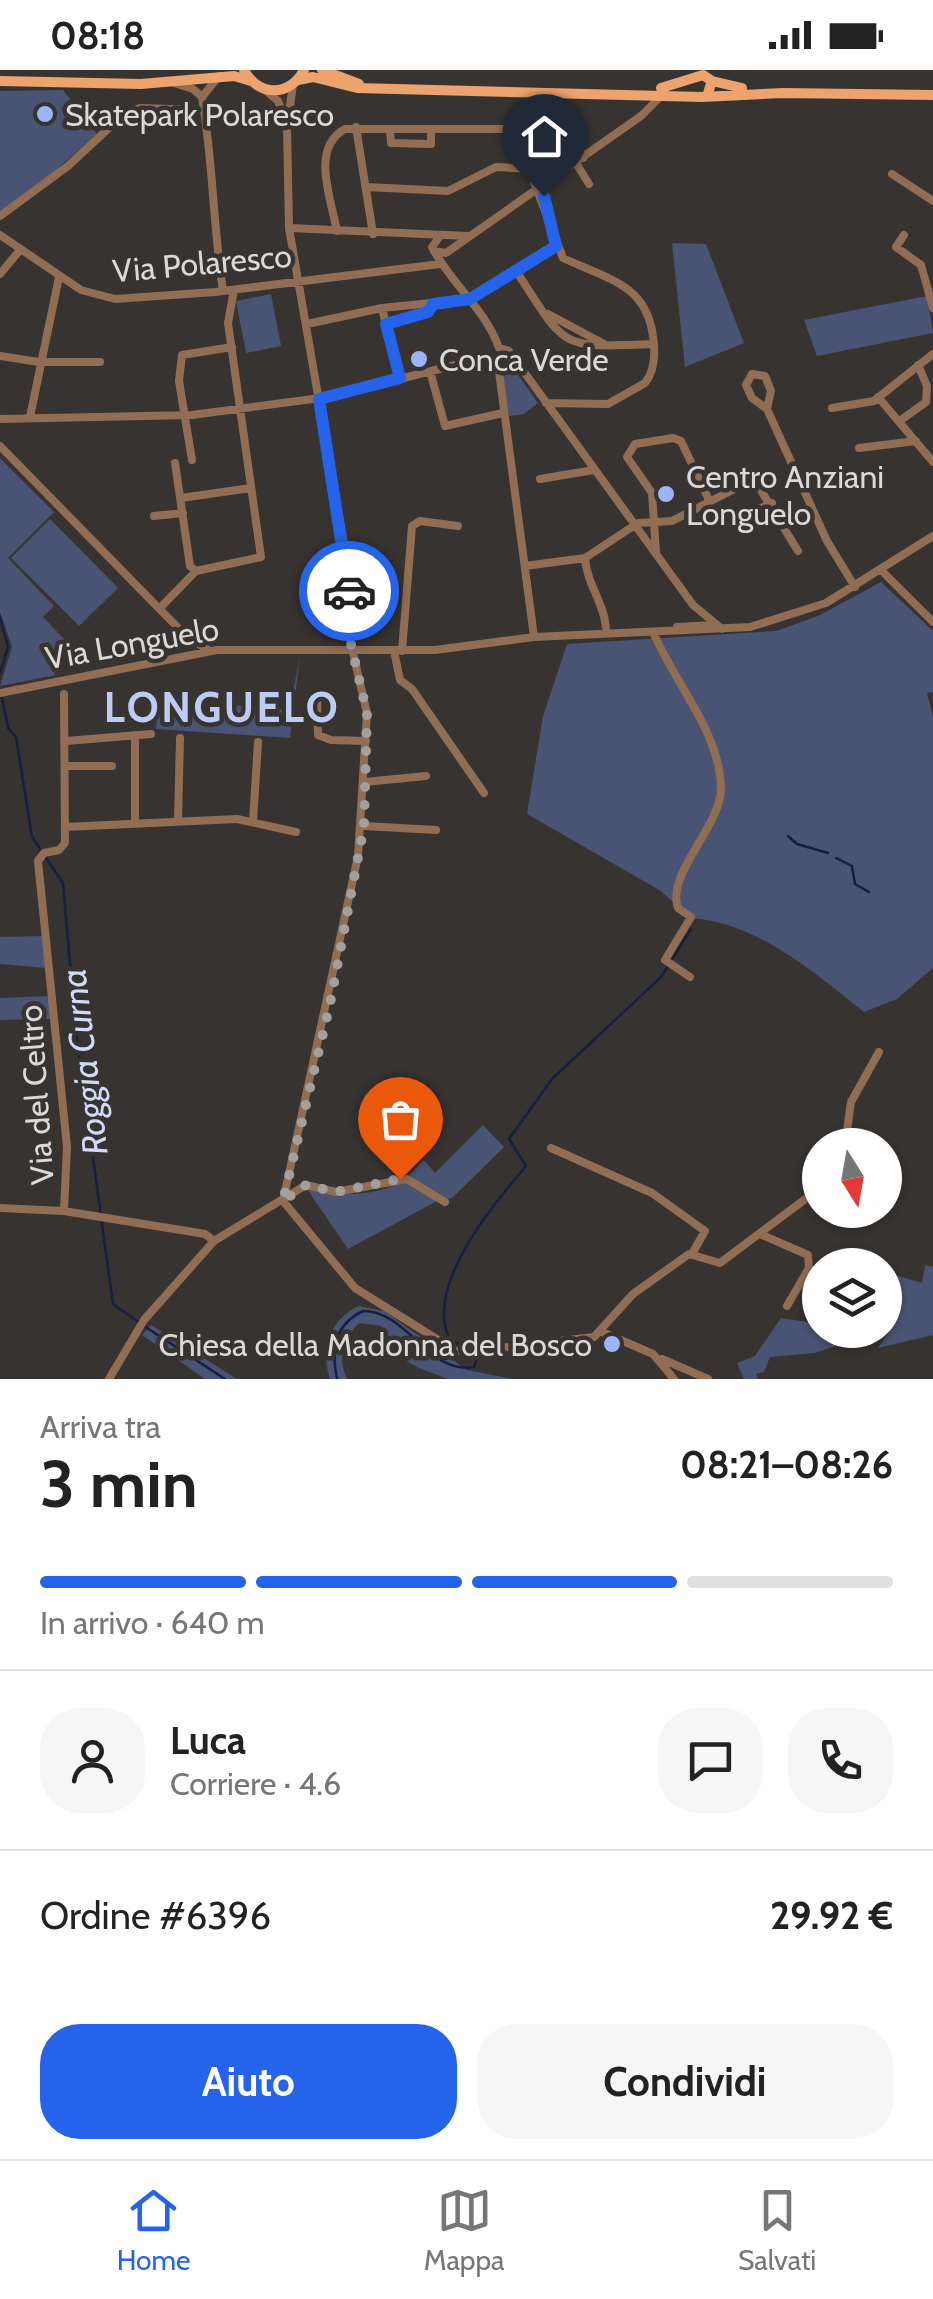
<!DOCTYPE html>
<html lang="it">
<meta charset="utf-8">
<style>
:root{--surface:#fff;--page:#f6f6f6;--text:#222;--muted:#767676;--line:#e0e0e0;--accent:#2563eb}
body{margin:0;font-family:Cabin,sans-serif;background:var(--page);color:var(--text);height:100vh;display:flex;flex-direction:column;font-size:38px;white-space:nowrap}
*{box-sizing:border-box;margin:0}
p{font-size:32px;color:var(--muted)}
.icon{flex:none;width:55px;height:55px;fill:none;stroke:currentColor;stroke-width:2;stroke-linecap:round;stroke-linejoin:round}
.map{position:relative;height:1309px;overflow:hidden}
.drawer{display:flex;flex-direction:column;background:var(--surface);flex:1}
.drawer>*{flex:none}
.needle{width:65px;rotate:169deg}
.tools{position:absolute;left:802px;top:1058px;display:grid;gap:20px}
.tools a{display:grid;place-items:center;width:100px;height:100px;border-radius:50%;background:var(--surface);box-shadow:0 2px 8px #0004;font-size:50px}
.pin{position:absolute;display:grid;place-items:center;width:85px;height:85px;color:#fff;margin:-102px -42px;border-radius:50% 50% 50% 0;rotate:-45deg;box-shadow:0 0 10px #0007}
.pin .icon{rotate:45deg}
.courier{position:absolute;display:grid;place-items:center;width:100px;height:100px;margin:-50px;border:8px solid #2563eb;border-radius:50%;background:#fff;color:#222;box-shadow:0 2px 12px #0007}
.summary em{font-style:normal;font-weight:700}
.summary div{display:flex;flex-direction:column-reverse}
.summary{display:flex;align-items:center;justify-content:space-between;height:170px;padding:0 40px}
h1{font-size:65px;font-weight:700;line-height:75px}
.bar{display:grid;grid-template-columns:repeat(4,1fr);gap:15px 10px;align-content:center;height:120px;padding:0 40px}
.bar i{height:12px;border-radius:8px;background:var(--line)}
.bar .selected{background:var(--accent)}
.bar p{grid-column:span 4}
.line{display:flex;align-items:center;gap:25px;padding:0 40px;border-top:2px solid var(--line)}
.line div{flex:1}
.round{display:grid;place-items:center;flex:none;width:105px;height:105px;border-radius:40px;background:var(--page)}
.action{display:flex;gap:20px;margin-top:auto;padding:20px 40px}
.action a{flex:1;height:115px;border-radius:40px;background:var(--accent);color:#fff;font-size:40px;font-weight:700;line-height:115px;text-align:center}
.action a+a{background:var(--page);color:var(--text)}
.status{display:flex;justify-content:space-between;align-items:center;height:70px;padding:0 50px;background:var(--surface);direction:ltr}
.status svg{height:28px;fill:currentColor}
.dock{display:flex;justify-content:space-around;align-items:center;height:140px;border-top:2px solid var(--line);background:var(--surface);font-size:28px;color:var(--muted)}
.dock a{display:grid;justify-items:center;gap:5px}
.dock .selected{color:var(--accent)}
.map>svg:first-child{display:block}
.green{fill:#495373}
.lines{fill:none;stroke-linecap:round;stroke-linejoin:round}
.stream{stroke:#151e43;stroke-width:2.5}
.minor{stroke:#916d54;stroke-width:8}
.major{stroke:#eda36d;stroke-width:10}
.done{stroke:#a29f9d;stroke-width:10;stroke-dasharray:0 18}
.route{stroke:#2563eb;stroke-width:12}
.poi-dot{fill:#9db4fd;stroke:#373331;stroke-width:4}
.labels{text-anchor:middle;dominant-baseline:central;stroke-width:9;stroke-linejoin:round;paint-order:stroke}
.poi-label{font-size:32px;fill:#dbd9d7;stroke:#373331;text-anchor:start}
.street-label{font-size:32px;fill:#dbd9d7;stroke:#373331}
.water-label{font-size:35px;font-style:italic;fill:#d1dbf8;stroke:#373331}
.district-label{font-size:42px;font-weight:bold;letter-spacing:2.5px;fill:#bdcbf5;stroke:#373331}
</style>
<div class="status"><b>08:18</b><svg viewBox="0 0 49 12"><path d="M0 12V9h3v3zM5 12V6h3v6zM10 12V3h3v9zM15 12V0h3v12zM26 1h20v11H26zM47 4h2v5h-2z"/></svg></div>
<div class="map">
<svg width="933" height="1309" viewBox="0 0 933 1309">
<rect width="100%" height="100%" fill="#373331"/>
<path class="green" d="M63 20 97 64 25 127 0 141V21Z
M672 173 706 174 744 273 685 297Z
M271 224 281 276 246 283 236 231Z
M927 226 933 263 817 286 804 250Z
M511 295 538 333 524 344 509 346 501 298Z
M0 388 54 442 8 488 54 536 43 547 67 572 54 584 55 605 0 616 12 577 0 542Z
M50 449 118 518 79 556 11 488Z
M881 512 933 561V622L927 623 933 647V898L897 929 864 942C814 902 755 851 689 848L661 821 527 744 543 646 567 574 776 561 818 546Z
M300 586 290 668 156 659 157 641 208 642 210 635 265 636 266 642 290 637Z
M44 866 46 898 0 894V867Z
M50 926 52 949 0 950V928Z
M483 1055 504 1077 452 1128 437 1131 348 1179 307 1119C334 1126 375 1127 401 1112 409 1107 417 1096 424 1090L435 1103Z
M925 1195 933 1197V1265L878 1278 889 1262 885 1258V1202L922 1213Z
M359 1236 384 1241 467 1300 513 1309H448L419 1298 408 1292 381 1256 359 1253C343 1269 337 1287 347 1309H330C320 1279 330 1249 359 1236Z
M781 1248 820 1254V1260H882L815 1283 770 1287 764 1302 756 1304 758 1309H744L737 1293 755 1286Z
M151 1255 237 1309H205L142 1265Z"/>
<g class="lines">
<path class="stream" d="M0 547 8 577 0 603
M2 628 8 658 16 667 32 767 63 813 76 963 113 1234 137 1251
M788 766 797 774 828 783
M836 788 852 796 855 814 869 822
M144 1256 225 1309
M463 1276 450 1270C423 1217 493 1135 526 1096L509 1069 552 1009 661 907 691 859
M337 1309C331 1280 334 1255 363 1241 408 1241 428 1305 474 1297L478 1286"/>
<path class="minor" d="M219 6 202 27C213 91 213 156 223 221
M171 12 193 19 202 27
M264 19 278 31 286 52
M356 57 373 164
M390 59 391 73 431 74V59
M576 93 589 114
M892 104 933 131
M366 117 448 121 496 97 529 99 563 188C612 211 650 215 654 275 655 289 654 302 645 313L608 334 546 333
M0 146 68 96 124 44 140 38 203 40
M289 158 468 166
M337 161C331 128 310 78 345 59H568L577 64 583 88
M0 165 81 220 115 229 215 222 440 194
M904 165 896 177 921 195 933 238
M440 166 432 177C450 213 485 238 499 278L509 281 510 290 522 299 693 535 722 559
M434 181 446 183 641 46 660 27
M515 199C567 280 559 278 654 274
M0 204 20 180
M382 238 399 308
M548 244 606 275
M307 254 382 238 470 229 556 177
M386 254 429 243 433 234
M0 286 39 292H100
M498 294 534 567
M430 301 445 356 503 343
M878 327 933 392
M832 338 874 331 933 284
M767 339 771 321 765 306 752 304 746 315 752 328 767 339 827 471 855 517
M30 347 59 207
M0 349 192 345 328 327 471 291 494 290
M901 350 926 332 927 316 918 295
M0 376 186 566 207 579
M859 378 916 371
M192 390 179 311 182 285 232 277
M175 393 190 496 196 501
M540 409 594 400
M181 428 251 418
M154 446 183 443
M739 448 772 433
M656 482 652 423 627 387 635 374 673 368 681 371 709 430
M585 488C587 515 604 532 606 558
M525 496 585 488 638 453 672 451 754 409 798 481
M881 500 933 552
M160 538 196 501 261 487 228 253 234 220
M677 557 712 555
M654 564C675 613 720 663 721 718 721 757 666 803 678 838L691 847 665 890 690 907
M394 581 400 610 412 619 484 723
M402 581 412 456 420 451 458 456
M0 623 217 580H435L534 567 750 557 826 533 933 466
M317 628 318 665 331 670 366 671
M66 671 151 664
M66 696H112
M365 712 426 706
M178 751 180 668
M135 752V665
M253 752 258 672
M364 756 436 760
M65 757 237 749 296 762
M845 1075 851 1032 879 982
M551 1078 652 1123 705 1161 693 1182
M283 1131 358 786 367 643 350 570 349 504 289 158 287 56 293 15
M283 1131 355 1218 456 1281H473L594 1267 633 1224 689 1184 720 1193 820 1118
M0 1138 64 1141 205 1164 214 1171
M64 1141 67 1077 38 791 44 783 59 780 65 773 64 624
M762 1165 808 1185 809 1198 787 1236
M602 1262 653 1284 674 1309
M662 1289 708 1309
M109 1309 144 1250 214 1171 306 1115 336 1122 407 1109 445 1132"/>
<path class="major" d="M244 0C258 27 290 27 304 0
M322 0 359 14
M298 10 313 7 357 18 702 27 783 23 933 25
M0 11 141 14 234 6 251 11
M712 11 742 18
M661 18 703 5 712 11 707 26"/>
</g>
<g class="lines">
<path class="done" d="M349 521 350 570 367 643 364 756 330 934 283 1131 306 1115 336 1122 400 1109"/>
<path class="route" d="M349 521 319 329 400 308 386 254 428 242 433 234 470 229 556 176 544 126"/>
</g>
<g class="poi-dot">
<circle cx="45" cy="44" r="10"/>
<circle cx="419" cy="289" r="10"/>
<circle cx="666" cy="424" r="10"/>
<circle cx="612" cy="1274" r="10"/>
</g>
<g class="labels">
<g class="poi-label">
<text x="65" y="44">Skatepark Polaresco</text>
<text x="439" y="289">Conca Verde</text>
<text x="686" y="406">Centro Anziani<tspan x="686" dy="37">Longuelo</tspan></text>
<text x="592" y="1274" text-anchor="end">Chiesa della Madonna del Bosco</text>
</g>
<g class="street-label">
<text transform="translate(202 193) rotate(-5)">Via Polaresco</text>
<text transform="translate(132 573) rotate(-10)">Via Longuelo</text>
<text transform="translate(36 1025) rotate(-94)">Via del Celtro</text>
</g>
<g class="water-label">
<text transform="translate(84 992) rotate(-97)">Roggia Curna</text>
</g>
<g class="district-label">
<text x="222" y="637">LONGUELO</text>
</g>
</g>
</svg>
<div class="tools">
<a><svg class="needle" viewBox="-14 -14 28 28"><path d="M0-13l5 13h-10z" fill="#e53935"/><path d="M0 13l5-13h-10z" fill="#767676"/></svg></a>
<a><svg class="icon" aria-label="layers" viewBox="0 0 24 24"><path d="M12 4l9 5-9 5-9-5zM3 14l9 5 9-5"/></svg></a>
</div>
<div class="pin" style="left:400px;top:1109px;background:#ea580c"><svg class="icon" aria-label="bag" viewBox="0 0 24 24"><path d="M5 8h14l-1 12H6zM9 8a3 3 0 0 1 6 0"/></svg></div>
<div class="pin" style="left:544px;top:126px;background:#1f2937"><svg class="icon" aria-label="home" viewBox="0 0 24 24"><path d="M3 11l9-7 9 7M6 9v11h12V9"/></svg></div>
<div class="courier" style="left:349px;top:521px"><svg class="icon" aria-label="car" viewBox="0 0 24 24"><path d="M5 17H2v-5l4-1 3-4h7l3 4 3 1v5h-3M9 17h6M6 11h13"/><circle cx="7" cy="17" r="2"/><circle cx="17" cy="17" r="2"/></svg></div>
</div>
<section class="drawer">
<div class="summary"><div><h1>3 min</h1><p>Arriva tra</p></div><em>08:21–08:26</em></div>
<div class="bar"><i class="selected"></i><i class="selected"></i><i class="selected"></i><i></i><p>In arrivo · 640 m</p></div>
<div class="line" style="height:180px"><a class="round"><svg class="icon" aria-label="person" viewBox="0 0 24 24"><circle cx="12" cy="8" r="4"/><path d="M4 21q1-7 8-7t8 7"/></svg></a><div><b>Luca</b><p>Corriere · 4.6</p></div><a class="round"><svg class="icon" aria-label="chat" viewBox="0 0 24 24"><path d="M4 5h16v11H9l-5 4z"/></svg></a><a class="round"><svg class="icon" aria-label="phone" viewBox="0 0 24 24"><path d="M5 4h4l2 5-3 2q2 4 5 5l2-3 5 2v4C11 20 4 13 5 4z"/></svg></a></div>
<div class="line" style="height:130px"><div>Ordine #6396</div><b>29.92 €</b></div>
<div class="action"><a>Aiuto</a><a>Condividi</a></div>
</section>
<nav class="dock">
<a class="selected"><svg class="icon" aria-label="home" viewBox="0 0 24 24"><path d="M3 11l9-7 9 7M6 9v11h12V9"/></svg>Home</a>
<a><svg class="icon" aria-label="map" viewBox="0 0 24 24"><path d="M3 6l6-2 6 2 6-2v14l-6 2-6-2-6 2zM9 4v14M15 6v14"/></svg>Mappa</a>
<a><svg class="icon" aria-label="saved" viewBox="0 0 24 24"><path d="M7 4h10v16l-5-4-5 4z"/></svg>Salvati</a>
</nav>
